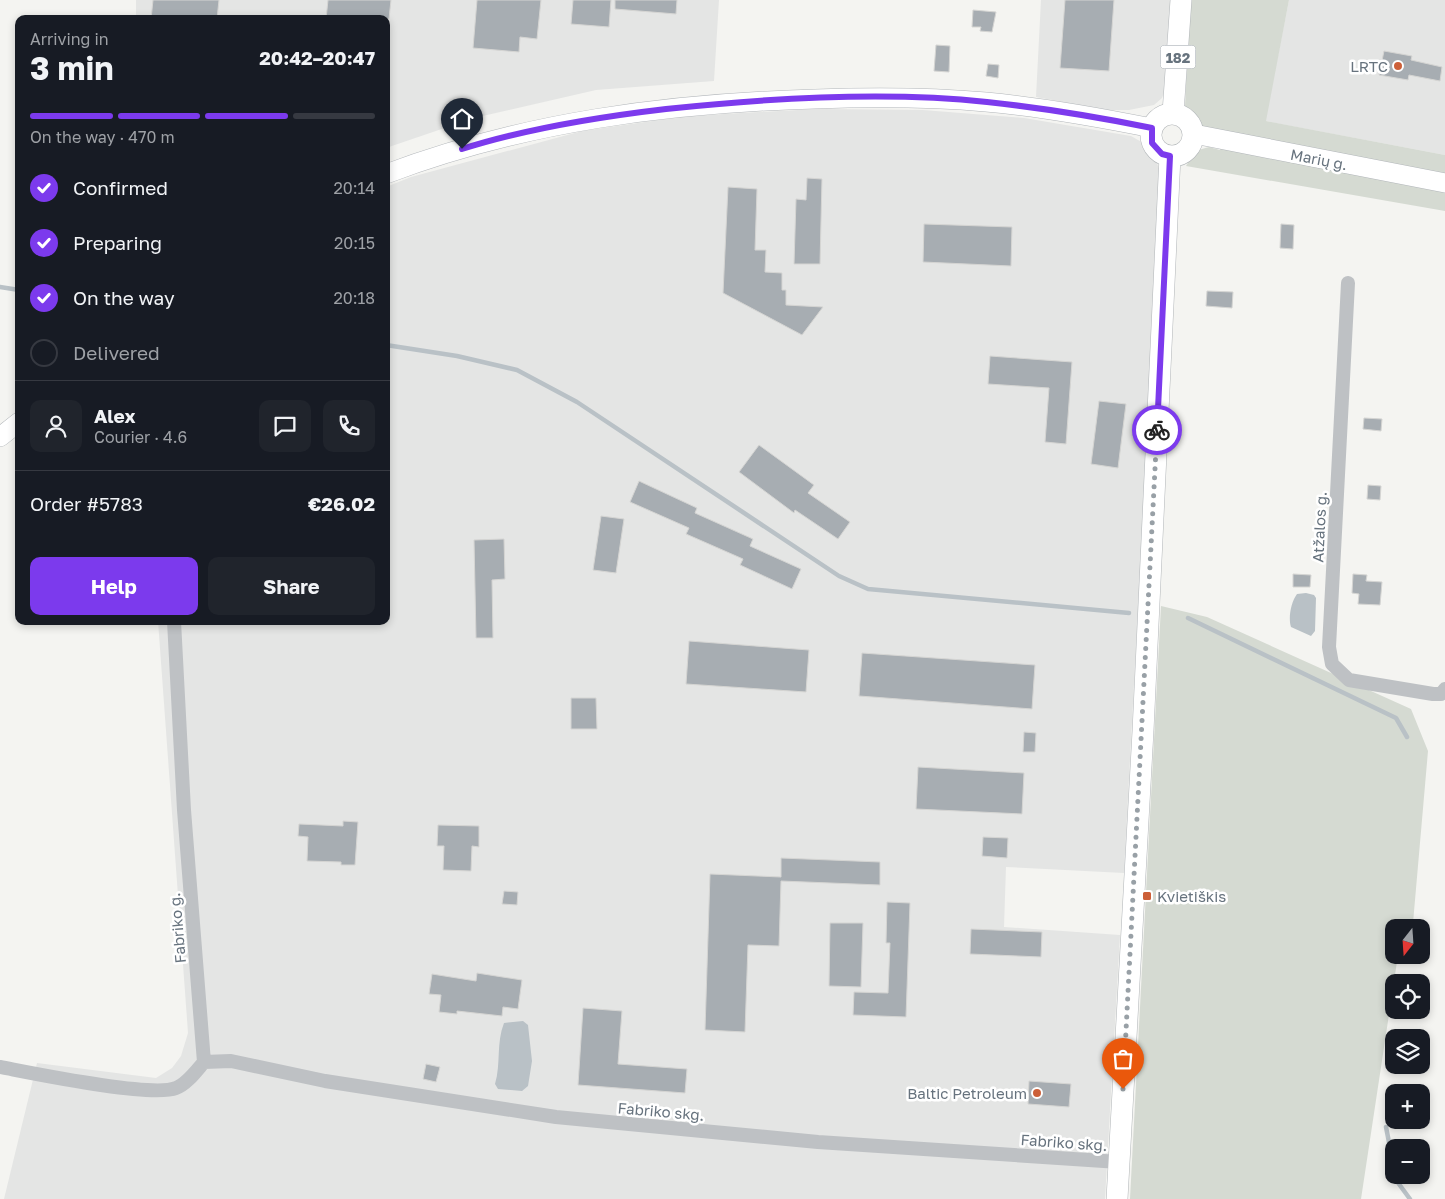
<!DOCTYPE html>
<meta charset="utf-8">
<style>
:root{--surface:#171b24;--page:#20242c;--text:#f1f3f6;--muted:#9ea1a6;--line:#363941;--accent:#7c3aed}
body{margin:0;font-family:"Golos Text",sans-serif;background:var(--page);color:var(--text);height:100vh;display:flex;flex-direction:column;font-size:19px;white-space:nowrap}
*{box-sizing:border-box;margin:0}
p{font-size:16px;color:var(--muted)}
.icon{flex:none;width:28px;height:28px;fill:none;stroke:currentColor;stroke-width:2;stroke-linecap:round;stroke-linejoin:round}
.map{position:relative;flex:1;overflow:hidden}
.panel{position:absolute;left:15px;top:15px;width:375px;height:610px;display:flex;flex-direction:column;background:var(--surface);border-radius:10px;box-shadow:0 2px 8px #0003}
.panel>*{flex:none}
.needle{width:32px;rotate:197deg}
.controls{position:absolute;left:1385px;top:919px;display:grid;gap:10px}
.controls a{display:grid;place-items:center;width:45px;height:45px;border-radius:10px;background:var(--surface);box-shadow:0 2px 8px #0003;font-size:25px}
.pin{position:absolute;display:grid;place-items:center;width:42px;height:42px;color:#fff;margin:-51px -21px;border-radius:50% 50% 50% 0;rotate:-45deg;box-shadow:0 0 5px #0007}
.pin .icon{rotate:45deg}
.courier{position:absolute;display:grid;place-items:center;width:50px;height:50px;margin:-25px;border:4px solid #7c3aed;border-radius:50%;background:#fff;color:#222;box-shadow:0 1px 6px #0007}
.overview em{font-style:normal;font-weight:700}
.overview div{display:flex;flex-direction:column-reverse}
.overview{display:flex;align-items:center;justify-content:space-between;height:85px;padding:0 15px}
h1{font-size:32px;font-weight:700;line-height:38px}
.bar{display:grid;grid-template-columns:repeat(4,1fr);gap:8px 5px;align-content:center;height:60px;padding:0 15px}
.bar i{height:6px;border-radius:4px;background:var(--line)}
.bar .current{background:var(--accent)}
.bar p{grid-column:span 4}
.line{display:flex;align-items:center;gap:12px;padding:0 15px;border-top:1px solid var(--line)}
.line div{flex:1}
.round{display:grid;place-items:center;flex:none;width:52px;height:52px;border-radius:10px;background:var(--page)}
ol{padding:0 15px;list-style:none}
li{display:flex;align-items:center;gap:15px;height:55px}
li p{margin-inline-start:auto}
li .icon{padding:5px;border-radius:50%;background:var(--accent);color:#fff;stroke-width:4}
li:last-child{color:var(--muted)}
li i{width:28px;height:28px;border:2px solid var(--line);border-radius:50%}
.cta{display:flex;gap:10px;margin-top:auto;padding:10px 15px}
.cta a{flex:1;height:58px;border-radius:10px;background:var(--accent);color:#fff;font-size:20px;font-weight:700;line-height:58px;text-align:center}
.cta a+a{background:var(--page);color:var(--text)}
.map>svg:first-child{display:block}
.built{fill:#e4e5e4}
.green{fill:#d5dad2}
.water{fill:#b9c1c6}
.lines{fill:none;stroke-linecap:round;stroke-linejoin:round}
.stream{stroke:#b9c1c6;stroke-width:4.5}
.building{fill:#a7adb2;stroke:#d5d5d3}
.secondary-casing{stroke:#b2b6ba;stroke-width:20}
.primary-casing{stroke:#b1b5b8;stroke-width:22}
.street{stroke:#bec1c4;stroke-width:14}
.secondary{stroke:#fff;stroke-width:19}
.primary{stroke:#fff;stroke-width:21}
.done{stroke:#98a0a6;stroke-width:5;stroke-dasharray:0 9}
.route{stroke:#7c3aed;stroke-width:6}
.poi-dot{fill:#cc5f38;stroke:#fff;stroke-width:2}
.labels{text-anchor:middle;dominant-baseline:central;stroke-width:5;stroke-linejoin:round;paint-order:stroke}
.shield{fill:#fff;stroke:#959da5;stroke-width:1}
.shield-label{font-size:14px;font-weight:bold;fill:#67737e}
.poi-label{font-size:15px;fill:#67737e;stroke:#fff;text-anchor:end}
.street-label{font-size:15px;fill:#67737e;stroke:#fff}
</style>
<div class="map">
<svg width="1445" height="1199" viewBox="0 0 1445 1199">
<rect width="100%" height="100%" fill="#f4f4f1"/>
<path class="built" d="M136 0H719L714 81 596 90 474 118 386 148V19H136Z
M1041 0H1172L1166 88 1162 98 1154 105 1129 110H1105L1036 97Z
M1289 0H1445V155L1265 121Z
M816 109 923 110 1024 118 1131 136 1145 144 1154 154 1161 175 1124 873 1006 867 1004 927 1120 935 1105 1199H4L37 1063 156 1078 172 1068 181 1056 188 1033 158 621H386V187L411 177 582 131 687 116Z"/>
<path class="green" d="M1190 0H1289L1266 121 1445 155V174L1195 125 1188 117 1185 106Z
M1209 147 1220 150 1221 147 1445 190V211L1186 166 1195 151Z
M1161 606 1207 617 1411 709 1428 751 1413 923 1411 927 1394 928V955H1398L1361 1199H1130Z"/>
<path class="water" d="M1306 593 1314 595 1316 598 1315 631 1311 636 1291 627C1288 618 1291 602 1297 594Z
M523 1021 528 1025 532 1061 528 1086 522 1091 498 1089 495 1084C501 1064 496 1043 504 1023Z"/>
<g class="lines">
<path class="stream" d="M0 287 19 290
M386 345 457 356 517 370 577 402 839 576 868 589 1129 613
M1188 618 1396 718 1407 737
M1386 1127 1394 1168
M1395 1175 1396 1180 1410 1199"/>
</g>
<path class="building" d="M153 0H219L217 19H151Z
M328 0H391L389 19H326Z
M477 0H541L537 39 520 37 519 52 473 48Z
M573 0H611L609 27 571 24Z
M615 0H677L676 14 615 9Z
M1065 0H1114L1109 71 1060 68Z
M973 10 996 12 992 32 980 31 981 27H972Z
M936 45 950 46 949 72 934 71Z
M1384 51 1412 56 1411 60 1442 67 1440 81 1409 75 1408 80 1379 75Z
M988 64 999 65 998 78 986 76Z
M807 178 822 179 820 264H794L796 199 806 200Z
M728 187 757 189 755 250H766L765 272 782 273V290H786V305L823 307 802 335 723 293Z
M924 224 1012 227 1011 266 923 262Z
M1281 224 1294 225 1293 249 1280 248Z
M1207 291 1233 292 1232 308 1206 306Z
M990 356 1072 362 1066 444 1045 442 1049 388 988 384Z
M1099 401 1126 404 1118 468 1091 464Z
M1364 418 1382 419 1381 431 1363 429Z
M759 445 814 485 808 493 850 522 838 539 795 510 794 513 739 472Z
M639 481 697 508 695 513 753 539 750 546 801 569 792 589 740 565 743 559 686 534 689 528 630 502Z
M1368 485 1381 486 1380 500 1367 499Z
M601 516 624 519 616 573 593 570Z
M504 539 505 579 492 580 493 638H476L474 540Z
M1293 574 1311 575 1310 587H1293Z
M1353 574 1367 575 1366 581 1382 582 1380 605 1358 604 1359 594 1352 593Z
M689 641 809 650 806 692 686 684Z
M862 653 1035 665 1032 709 859 696Z
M571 698H596L597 729H571Z
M1024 732 1036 733 1035 752H1023Z
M918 767 1024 773 1022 814 916 809Z
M343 821 358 822 355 865H341V862L307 861 308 837 298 836 299 824 343 826Z
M438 825 479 826V847L472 846 471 871 443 870 444 846H437Z
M983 837 1008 838 1007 858 982 856Z
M781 858 880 862V885L781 881 779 946 748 945 745 1032 705 1030 710 874 781 877Z
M504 891 518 892 517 905 502 904Z
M887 902 910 903 906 1017 853 1015 854 992 888 993 890 943H886Z
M830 923H863L861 987 829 986Z
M971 929 1042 932 1041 957 970 954Z
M477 973 522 980 518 1009 503 1007 502 1016 457 1011V1014L439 1012 441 995 429 994 432 974 476 981Z
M583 1008 622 1011 618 1064 687 1069 685 1093 578 1085Z
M426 1064 440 1067 436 1082 423 1079Z
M1029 1081 1071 1084 1069 1107 1028 1104Z"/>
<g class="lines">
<g class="secondary-casing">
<path id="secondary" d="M1194 134 1445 183
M386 174C523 122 669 103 815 99 872 97 929 97 986 102 1042 107 1097 117 1152 128
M0 437 19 422"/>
</g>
<g class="primary-casing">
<path id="primary" d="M1173 113 1181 0
M1151 135a21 21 0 1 1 42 0a21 21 0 1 1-42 0Z
M1117 1199 1143 731 1170 156"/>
</g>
<path class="street" d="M1348 283 1329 647 1332 664 1349 680 1433 694H1441L1445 689
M204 1062 231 1061 325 1081 556 1117 818 1142 1119 1162
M0 1067C32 1073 151 1098 176 1088 187 1084 197 1070 204 1062L184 810 174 621"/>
<use href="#secondary" class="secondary"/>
<use href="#primary" class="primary"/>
</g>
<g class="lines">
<path class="done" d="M1123 1089 1157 430"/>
<path class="route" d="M462 149C528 128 598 117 666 109 769 98 885 91 987 102 1043 108 1098 117 1152 128V143L1162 154 1170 156 1157 430"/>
</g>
<g class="poi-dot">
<circle cx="1398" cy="66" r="5"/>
<rect x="1142" y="891" width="10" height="10" rx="2.5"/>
<circle cx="1037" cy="1093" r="5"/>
</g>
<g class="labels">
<rect class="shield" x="1160.5" y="45.5" width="35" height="23" rx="4"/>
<g class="shield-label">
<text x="1178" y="57">182</text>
</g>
<g class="poi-label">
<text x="1388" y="66">LRTC</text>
<text x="1157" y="896" text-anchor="start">Kvietiškis</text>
<text x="1027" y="1093">Baltic Petroleum</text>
</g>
<g class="street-label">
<text transform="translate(1319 159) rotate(11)">Marių g.</text>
<text transform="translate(1319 527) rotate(-87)">Atžalos g.</text>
<text transform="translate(177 928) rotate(-95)">Fabriko g.</text>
<text transform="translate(661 1111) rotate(5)">Fabriko skg.</text>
<text transform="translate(1064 1142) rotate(4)">Fabriko skg.</text>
</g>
</g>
</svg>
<div class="controls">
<a><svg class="needle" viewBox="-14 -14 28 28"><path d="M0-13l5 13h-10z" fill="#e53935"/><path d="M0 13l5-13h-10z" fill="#9ea1a6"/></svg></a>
<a><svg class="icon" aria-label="locate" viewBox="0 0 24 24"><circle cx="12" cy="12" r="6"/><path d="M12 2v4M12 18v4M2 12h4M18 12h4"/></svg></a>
<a><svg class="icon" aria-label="layers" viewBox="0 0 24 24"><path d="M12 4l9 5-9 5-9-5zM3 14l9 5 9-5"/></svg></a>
<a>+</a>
<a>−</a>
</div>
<div class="pin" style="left:1123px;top:1089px;background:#ea580c"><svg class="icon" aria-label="bag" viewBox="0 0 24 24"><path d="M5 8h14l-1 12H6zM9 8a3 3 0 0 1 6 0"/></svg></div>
<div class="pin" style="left:462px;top:149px;background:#1f2937"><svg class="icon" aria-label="home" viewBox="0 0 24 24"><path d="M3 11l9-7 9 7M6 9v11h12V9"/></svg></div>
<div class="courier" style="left:1157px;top:430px"><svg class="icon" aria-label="bike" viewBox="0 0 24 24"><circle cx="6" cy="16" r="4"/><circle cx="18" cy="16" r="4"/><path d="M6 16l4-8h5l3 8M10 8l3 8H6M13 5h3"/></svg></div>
<section class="panel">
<div class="overview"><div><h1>3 min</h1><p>Arriving in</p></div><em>20:42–20:47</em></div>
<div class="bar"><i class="current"></i><i class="current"></i><i class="current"></i><i></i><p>On the way · 470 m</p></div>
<ol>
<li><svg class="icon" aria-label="check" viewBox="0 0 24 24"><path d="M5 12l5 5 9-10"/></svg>Confirmed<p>20:14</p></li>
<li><svg class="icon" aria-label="check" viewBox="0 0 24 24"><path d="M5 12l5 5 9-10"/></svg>Preparing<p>20:15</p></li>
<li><svg class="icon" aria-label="check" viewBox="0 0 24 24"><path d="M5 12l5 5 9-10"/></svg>On the way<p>20:18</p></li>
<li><i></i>Delivered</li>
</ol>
<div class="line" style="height:90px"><a class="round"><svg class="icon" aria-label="person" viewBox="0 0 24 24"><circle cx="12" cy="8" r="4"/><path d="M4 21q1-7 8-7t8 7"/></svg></a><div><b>Alex</b><p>Courier · 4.6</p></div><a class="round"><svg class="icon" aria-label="chat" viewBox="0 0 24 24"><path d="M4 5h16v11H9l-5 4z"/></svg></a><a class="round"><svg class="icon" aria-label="phone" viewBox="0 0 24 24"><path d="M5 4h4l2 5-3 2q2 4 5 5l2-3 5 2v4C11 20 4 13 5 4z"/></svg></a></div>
<div class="line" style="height:65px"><div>Order #5783</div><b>€26.02</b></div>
<div class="cta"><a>Help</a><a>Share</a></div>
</section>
</div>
